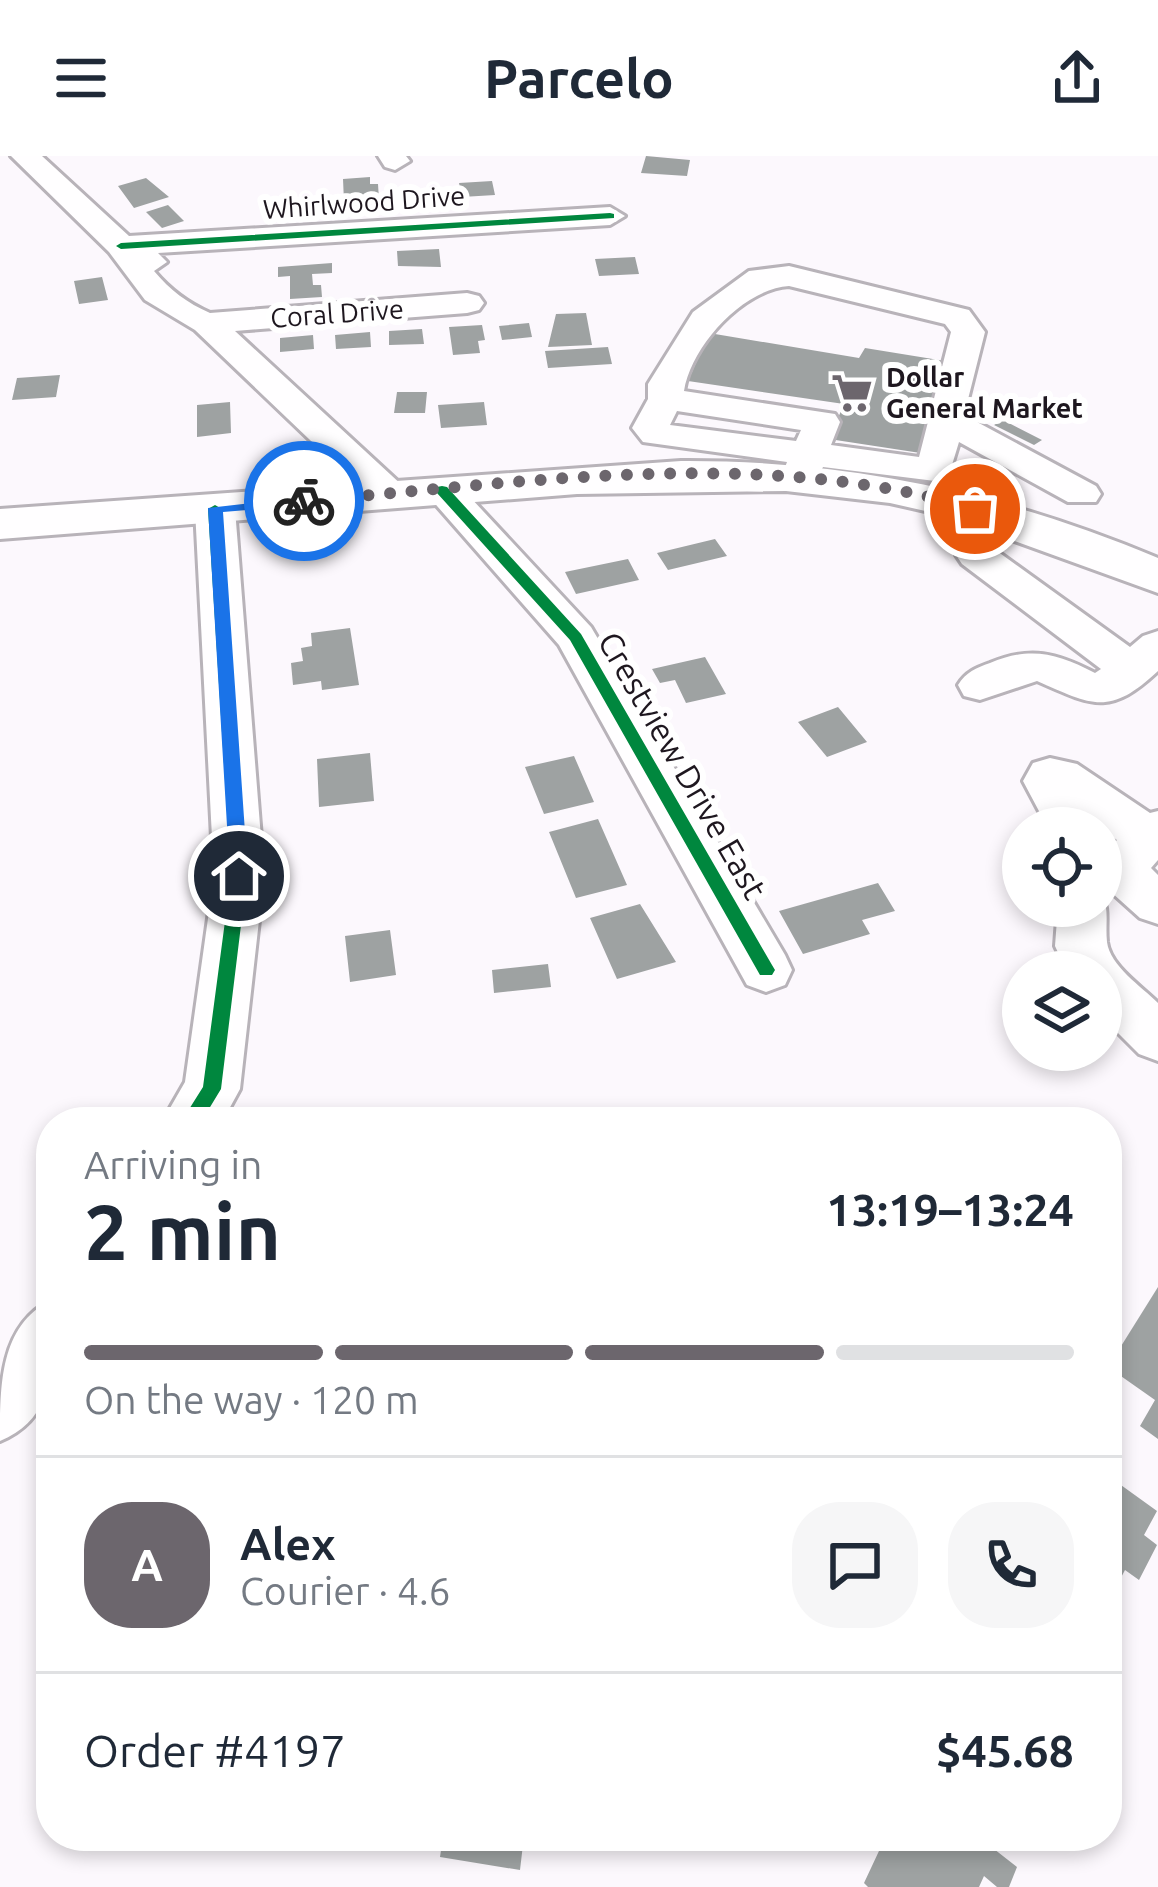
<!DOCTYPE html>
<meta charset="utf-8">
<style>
:root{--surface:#fff;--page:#f6f6f7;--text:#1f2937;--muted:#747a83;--line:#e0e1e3;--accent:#6c666d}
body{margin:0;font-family:Ubuntu,sans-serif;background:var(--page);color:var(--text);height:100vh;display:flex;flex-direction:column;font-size:45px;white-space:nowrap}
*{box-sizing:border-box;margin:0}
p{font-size:39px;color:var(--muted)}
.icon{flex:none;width:66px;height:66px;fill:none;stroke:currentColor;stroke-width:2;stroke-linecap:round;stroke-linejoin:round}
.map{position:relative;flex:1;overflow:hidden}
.sheet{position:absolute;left:36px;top:951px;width:1086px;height:744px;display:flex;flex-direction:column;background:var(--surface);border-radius:48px;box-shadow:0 6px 18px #0003}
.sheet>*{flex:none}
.fabs{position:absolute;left:1002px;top:651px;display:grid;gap:24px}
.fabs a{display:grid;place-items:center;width:120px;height:120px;border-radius:50%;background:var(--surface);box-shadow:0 6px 18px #0003;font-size:60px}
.pin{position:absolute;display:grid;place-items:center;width:102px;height:102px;color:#fff;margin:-51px;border:6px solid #fff;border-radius:50%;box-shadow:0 3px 12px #0007}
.courier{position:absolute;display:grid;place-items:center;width:120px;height:120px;margin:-60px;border:9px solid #1a73e8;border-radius:50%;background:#fff;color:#222;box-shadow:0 3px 15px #0007}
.head em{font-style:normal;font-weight:700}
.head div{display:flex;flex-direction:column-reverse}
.head{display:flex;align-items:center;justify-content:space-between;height:204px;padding:0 48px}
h1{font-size:78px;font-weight:700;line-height:90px}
.bar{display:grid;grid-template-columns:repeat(4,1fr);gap:18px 12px;align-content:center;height:144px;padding:0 48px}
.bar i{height:15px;border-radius:9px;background:var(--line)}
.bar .current{background:var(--accent)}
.bar p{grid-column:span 4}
.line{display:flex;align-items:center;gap:30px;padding:0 48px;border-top:3px solid var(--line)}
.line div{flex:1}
.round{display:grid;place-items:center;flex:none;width:126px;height:126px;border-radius:48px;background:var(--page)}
header{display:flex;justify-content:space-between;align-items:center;height:156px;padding:0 48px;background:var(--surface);font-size:54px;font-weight:700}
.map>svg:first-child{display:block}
.building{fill:#9ea2a2}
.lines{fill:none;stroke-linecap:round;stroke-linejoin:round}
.minor-casing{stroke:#b8b3b9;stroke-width:6}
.major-casing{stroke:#b8b3b9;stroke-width:6}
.minor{fill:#fffeff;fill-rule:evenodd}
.major{fill:#fffeff;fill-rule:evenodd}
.cycleway-casing{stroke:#fff;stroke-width:8}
.cycleway{fill:#00873e;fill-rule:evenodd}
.route{fill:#1a73e8}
.done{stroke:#6c666d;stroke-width:12;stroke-dasharray:0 21.6}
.labels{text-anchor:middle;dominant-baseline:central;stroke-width:12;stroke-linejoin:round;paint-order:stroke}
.far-street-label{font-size:27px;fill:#1e171f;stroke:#fff}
.far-poi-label{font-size:27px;font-weight:bold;fill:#1e171f;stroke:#fff;text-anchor:start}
.street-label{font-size:33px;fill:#1e171f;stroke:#fff}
</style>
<header><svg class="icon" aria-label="menu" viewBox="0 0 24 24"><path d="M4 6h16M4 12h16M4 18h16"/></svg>Parcelo<svg class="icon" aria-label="share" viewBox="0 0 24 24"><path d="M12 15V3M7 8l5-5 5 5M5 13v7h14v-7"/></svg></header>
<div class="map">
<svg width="1158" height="1731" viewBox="0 0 1158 1731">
<rect width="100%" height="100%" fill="#fcf8fd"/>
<path class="building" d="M646 0 690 4 687 20 641 17Z
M370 21V28H378L379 44 344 46 343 23Z
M146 22 169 41 134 52 118 30Z
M492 25 495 39 462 41 459 27Z
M168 49 184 65 162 72 146 56Z
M439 93 441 111 398 110 397 95Z
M635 101 639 118 599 120 595 103Z
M332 107V117L312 118 313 129H321L322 141 290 143V120L278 121V111Z
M102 121 108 144 79 148 74 125Z
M586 157 592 189 548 191 556 158Z
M529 167 532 181 502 184 499 170Z
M482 169 485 184 478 185 480 197 453 199 449 171Z
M422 173 424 188 389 189V175Z
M370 176 371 191 336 193 335 179Z
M709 177 859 202 865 192 945 205 927 298 829 283 844 248 688 225Z
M313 179 314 193 280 196V182Z
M608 191 612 208 548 212 545 195Z
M60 219 56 241 12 244 17 222Z
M397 236H427L425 257H394Z
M230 246 231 277 197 281V249Z
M484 246 487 269 441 272 438 249Z
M1003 264 1042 284 1034 289 994 269Z
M715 383 727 400 668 414 657 397Z
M628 403 639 424 576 438 565 416Z
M350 472 359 529 322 534 321 525 293 529 291 507 303 505 301 492 312 490 311 477Z
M705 501 726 538 686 547 675 524 660 527 652 513Z
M838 551 867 586 827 601 798 566Z
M370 597 374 645 319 651 317 603Z
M574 600 594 646 544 658 525 611Z
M598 663 627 729 576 742 549 676Z
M878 727 895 755 862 764 870 778 803 798 779 755Z
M640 748 676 806 617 823 590 762Z
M390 774 396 819 350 826 345 780Z
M548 808 551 831 494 837 492 814Z
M1158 1131V1283L1140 1270 1155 1244 1108 1211Z
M1107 1319 1157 1355 1144 1379 1157 1389 1139 1424 1125 1414 1107 1448Z
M443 1680H524L520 1714 440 1701Z
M886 1680H999L994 1693 1017 1711 1009 1731H997L984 1720 979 1731H868L864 1727Z"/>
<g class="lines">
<g class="minor-casing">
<path id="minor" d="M11 0H42L129 80 610 51 625 60 610 69 158 97 167 106 154 115C170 134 187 147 210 157L467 137 479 140 484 147 479 154 467 157 235 175 404 331 409 339 404 347H376L195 174 145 144 109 96Z
M378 0H406L410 5 395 14 385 11Z
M789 110 969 154 985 176 964 259 1096 330 1101 338 1096 346H1068L959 286 948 322 935 325 823 311 814 330H786L781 322 787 306 643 286 632 272 648 243V228L693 156 749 115ZM789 130 945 168 951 176 919 301 831 289 840 266 835 258 684 235C691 190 743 133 789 130ZM677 255 801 274 796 285 670 269Z
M442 322 456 326 591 471 785 799 792 814 785 829 766 836 747 829 559 489 423 334 428 326Z
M215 341 229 345 235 353 264 720 240 933 222 966H162L185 926 214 720 195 353 201 345Z
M976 386 990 390 1130 491 1143 480 1158 475V515C1109 561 1092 549 1037 525L980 544 964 540 958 529C966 516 976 512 990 507 1030 490 1057 497 1095 517L1101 513 962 408 956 399 962 390Z
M1050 602 1077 608 1150 657 1158 655V704L1151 712 1158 719V768L1140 762 1101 727V701L1117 684 1094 668 1096 672H1048L1023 625 1033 607Z
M1101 736C1110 754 1105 766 1107 786 1110 810 1141 830 1158 847V905L1139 898 1101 860V816H1067L1055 790 1058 750H1101Z
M51 1144C51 1200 62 1259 0 1285 0 1228 0 1170 51 1144Z"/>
</g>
<g class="major-casing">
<path id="major" d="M681 305C849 304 1003 337 1158 402V437L943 359 890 347 786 335 577 338 0 383V353Z"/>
</g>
<use href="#minor" class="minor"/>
<use href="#major" class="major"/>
<g class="cycleway-casing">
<path id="cycleway" d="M610 57 614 58V62L121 93 116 90 121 87Z
M442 330 447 331 581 478 772 809 775 814 772 819H760L570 484 437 337V331Z
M215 349 222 353 247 720 221 933 201 966H181L203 931 231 720 208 353Z"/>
</g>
<use href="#cycleway" class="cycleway"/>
</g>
<path class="route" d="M304 341 309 349 223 356 248 720 239 727 230 720 208 352Z"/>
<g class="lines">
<path class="done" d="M304 345C525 327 759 289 975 353"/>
</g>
<defs>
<g id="supermarket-bare" transform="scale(3.24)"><path d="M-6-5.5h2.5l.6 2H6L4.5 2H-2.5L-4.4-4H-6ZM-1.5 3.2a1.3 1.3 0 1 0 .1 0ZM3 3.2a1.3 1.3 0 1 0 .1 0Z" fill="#6c666d" stroke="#fff" stroke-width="2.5" paint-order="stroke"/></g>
</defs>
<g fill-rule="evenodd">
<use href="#supermarket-bare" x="852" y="237"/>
</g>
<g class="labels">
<g class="far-street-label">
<text transform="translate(364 46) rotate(-4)">Whirlwood Drive</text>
<text transform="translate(337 157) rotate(-4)">Coral Drive</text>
</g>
<g class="far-poi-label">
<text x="886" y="221">Dollar<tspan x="886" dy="31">General Market</tspan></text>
</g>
<g class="street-label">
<text transform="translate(683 609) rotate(60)">Crestview Drive East</text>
</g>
</g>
</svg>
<div class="fabs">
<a><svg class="icon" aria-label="locate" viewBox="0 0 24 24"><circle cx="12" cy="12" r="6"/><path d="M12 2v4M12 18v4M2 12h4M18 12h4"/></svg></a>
<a><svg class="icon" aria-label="layers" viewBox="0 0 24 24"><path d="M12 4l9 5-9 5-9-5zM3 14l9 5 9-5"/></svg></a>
</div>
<div class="pin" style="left:975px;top:353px;background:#ea580c"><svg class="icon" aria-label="bag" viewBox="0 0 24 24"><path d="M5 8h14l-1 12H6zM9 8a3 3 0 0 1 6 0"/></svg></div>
<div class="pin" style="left:239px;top:720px;background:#1f2937"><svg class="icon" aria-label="home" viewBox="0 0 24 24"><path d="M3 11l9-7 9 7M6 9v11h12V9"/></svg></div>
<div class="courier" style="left:304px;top:345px"><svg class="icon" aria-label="bike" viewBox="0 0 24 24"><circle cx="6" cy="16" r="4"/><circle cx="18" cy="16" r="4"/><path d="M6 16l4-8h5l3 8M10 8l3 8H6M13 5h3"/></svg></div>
<section class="sheet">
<div class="head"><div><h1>2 min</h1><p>Arriving in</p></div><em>13:19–13:24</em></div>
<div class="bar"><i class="current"></i><i class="current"></i><i class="current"></i><i></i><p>On the way · 120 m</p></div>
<div class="line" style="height:216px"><b class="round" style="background:var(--accent);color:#fff">A</b><div><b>Alex</b><p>Courier · 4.6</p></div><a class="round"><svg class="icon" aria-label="chat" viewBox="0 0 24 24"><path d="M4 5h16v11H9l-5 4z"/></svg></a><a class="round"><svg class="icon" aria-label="phone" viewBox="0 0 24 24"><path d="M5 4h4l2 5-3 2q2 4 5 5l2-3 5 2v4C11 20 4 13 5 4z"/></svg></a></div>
<div class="line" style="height:156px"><div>Order #4197</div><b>$45.68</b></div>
</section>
</div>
